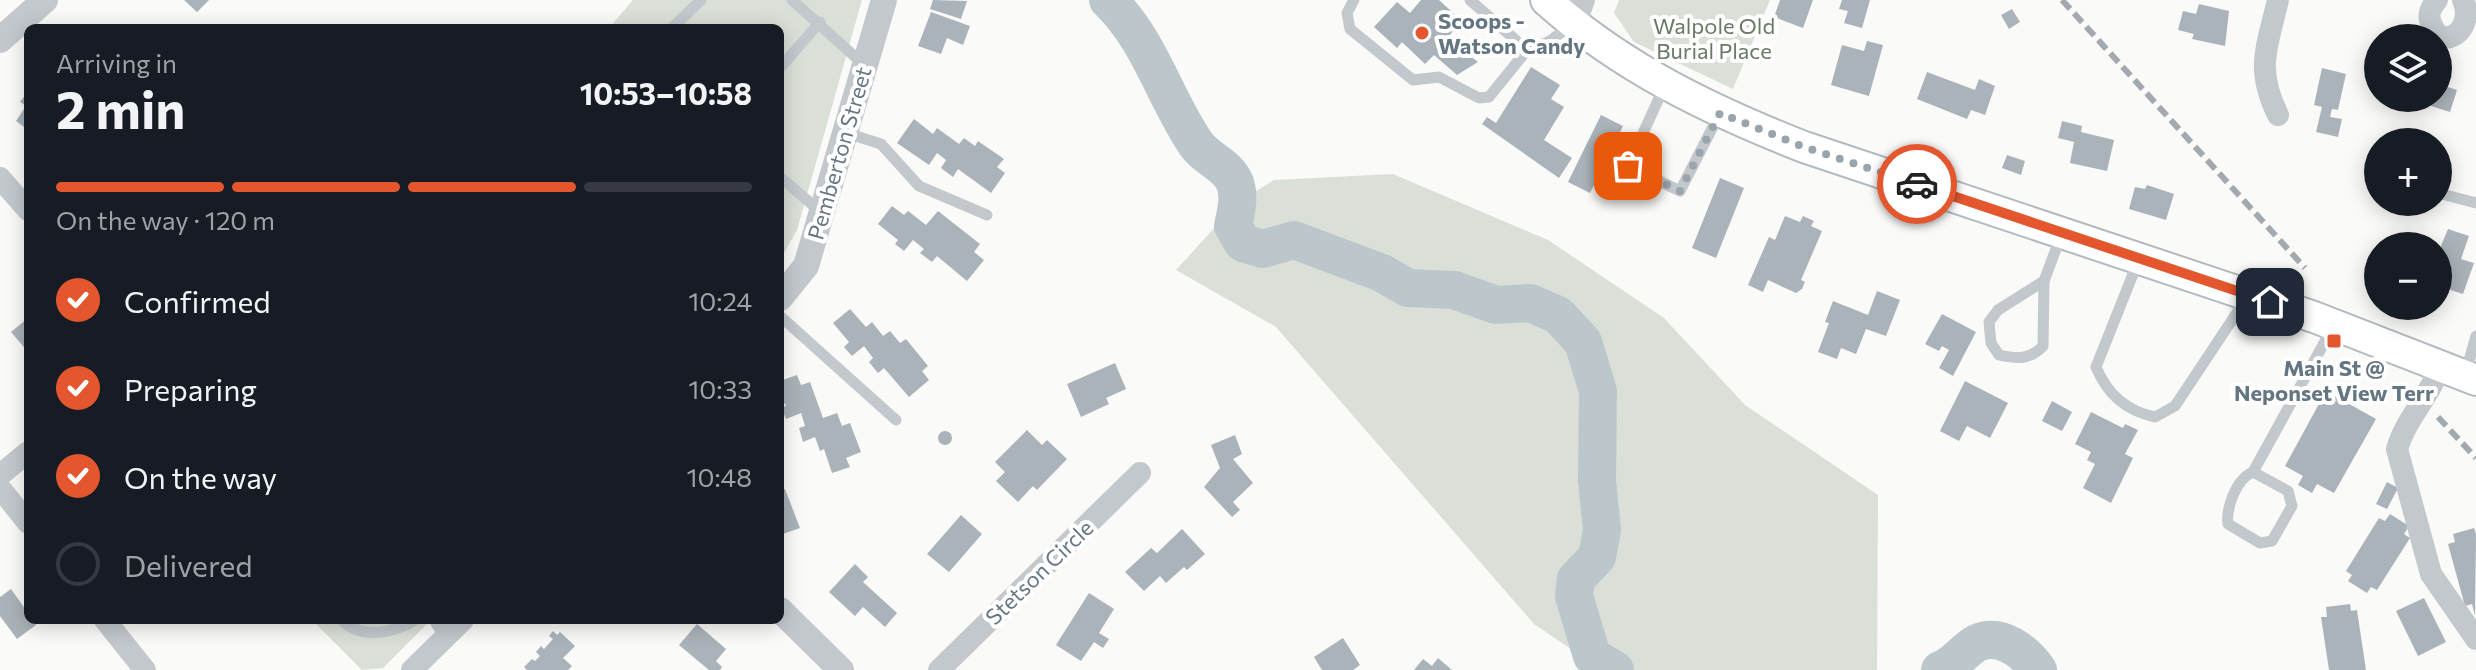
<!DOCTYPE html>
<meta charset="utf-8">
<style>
:root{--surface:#171b24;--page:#242831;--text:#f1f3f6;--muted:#9ea1a6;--line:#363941;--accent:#e4572e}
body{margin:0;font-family:Commissioner,sans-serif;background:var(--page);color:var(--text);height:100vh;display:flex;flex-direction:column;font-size:30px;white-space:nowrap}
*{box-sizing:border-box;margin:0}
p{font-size:26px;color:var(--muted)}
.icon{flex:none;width:44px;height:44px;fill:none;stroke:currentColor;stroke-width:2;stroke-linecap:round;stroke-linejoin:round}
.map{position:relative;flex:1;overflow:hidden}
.sheet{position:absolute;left:24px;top:24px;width:760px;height:600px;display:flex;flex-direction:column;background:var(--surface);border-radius:12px;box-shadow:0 4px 20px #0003}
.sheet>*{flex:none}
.buttons{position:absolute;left:2364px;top:24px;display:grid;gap:16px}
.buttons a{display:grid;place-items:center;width:88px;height:88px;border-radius:50%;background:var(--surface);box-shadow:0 4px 20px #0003;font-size:40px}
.pin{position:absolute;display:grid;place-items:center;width:68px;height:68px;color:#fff;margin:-34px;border-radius:16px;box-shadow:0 4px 12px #0006}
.courier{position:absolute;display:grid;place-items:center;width:80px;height:80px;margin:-40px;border:6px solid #e4572e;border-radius:50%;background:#fff;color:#222;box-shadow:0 2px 10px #0007}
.overview em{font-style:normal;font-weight:700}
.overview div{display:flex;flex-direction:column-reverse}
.overview{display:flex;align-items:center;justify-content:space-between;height:136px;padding:0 32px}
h1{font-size:52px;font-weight:700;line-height:60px}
.bar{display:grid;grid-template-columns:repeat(4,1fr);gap:12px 8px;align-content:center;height:96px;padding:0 32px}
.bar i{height:10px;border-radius:6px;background:var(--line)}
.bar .on{background:var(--accent)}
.bar p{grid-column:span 4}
ol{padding:0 32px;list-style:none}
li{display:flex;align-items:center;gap:24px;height:88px}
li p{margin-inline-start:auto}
li .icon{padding:8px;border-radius:50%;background:var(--accent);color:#fff;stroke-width:4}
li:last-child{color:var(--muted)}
li i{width:44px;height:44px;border:4px solid var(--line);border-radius:50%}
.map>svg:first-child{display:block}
.green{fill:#dadfd7}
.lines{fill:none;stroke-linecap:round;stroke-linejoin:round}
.river{stroke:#bbc7cb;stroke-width:38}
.building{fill:#aab3b9}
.secondary-casing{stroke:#b3babf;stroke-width:34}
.service{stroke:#c3c8cc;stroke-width:11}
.minor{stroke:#c3c8cc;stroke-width:22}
.tertiary{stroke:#c3c8cc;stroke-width:26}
.secondary{stroke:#fff;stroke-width:30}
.rail{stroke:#a2aab0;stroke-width:6;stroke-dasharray:12 6;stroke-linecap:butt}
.done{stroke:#99a4ac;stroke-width:8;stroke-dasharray:0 14.4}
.route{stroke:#e4572e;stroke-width:10}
.poi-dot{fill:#e4572e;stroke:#fff;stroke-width:3}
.labels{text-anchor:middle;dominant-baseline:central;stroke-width:8;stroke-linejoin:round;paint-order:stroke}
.poi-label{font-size:22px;font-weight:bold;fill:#657683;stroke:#fff;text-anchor:start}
.park-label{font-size:22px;fill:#687a64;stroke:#fff}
.street-label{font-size:22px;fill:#657683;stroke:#fff}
</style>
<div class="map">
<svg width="2476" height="670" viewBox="0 0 2476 670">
<rect width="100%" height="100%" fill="#fafaf8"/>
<path class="green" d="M633 0H862L797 230 780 260V28H609Z
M1619 0H1770L1733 89 1634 42 1614 13Z
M1393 174 1548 240 1664 318 1745 405 1878 495 1877 670H1602L1534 624 1276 327 1176 270 1238 202 1274 180Z
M312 620H431L383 668 362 670Z"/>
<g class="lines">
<path class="river" d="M1108 0C1150 40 1164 97 1196 144 1206 159 1228 165 1235 183 1240 197 1236 212 1233 226L1243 243 1263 249 1294 240 1382 273 1408 288 1454 290 1496 305 1530 303 1558 315 1583 342 1598 391 1597 480 1602 530 1597 557 1576 579 1574 596 1592 656 1615 670
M1940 670C1955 665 1964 650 1977 643 2001 632 2025 652 2038 670"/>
</g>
<path class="building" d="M184 0H209L197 12Z
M933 0 967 1 961 19 930 9Z
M1421 0H1439L1462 21 1447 38 1478 62 1457 75 1434 55 1425 64 1402 42 1397 48 1374 27 1397 2 1410 13Z
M1780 0H1813L1803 28 1774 17Z
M1842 0H1870L1862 28 1844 23 1848 11 1839 9Z
M2199 4 2229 11 2225 46 2192 39 2194 34 2178 30 2183 11 2196 14Z
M2012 9 2020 22 2009 29 2001 15Z
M931 12 970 26 963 45 947 38 941 54 918 46Z
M1867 41 1883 45 1869 96 1831 85 1842 45 1864 51Z
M1531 67 1560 85 1551 99 1564 107 1544 140 1572 158 1559 178 1482 124 1487 117 1496 123Z
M2322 68 2346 74 2338 110 2332 109 2330 117 2342 119 2338 137 2316 132 2322 107 2314 105Z
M1927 72 1975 90 1979 79 1995 86 1985 115 1971 110 1967 119 1917 99Z
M2438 84 2457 90 2450 112 2409 99 2438 98Z
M28 91V130L16 121 26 106 20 102Z
M1601 115 1623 126 1590 193 1568 182Z
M914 119 933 134 937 128 959 144 964 138 975 146 978 141 1004 159 997 167 1005 173 991 193 958 169 953 177 941 168 946 160 937 153 929 165 897 143Z
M2062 121 2082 126 2081 132 2114 140 2107 171 2070 163 2074 142 2058 138Z
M2007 155 2025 161 2021 175 2002 168Z
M1720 178 1744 188 1716 258 1692 248Z
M2147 185 2174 194 2166 220 2129 209 2135 187 2145 189Z
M892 206 904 215 908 211 926 225 938 211 980 244 974 252 984 260 967 281 937 256 932 262 920 253 924 249 913 240 904 251 895 244 898 240 878 224Z
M1785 216 1800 222 1803 216 1814 221 1811 226 1822 231 1801 280 1805 282 1802 289 1796 293 1768 280 1763 292 1748 285 1769 237 1775 240Z
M2448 229 2469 236 2461 259 2474 263 2463 294 2438 286V253Z
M1877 291 1900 300 1886 336 1866 329 1856 354 1841 348 1837 359 1818 352 1829 323 1825 322 1833 301 1868 315Z
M850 309 866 327 872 322 883 336 890 331 900 343 906 339 928 366 922 371 929 380 909 397 884 368 878 373 869 362 873 358 864 346 852 356 844 347 849 342 833 323Z
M1942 314 1976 332 1953 376 1939 368 1949 350 1942 346 1939 351 1925 344Z
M28 318V352L11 332Z
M1115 363 1126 389 1106 398 1109 404 1081 417 1067 384Z
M797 375 801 385 810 382 823 418 837 413 842 426 850 423 861 452 846 458 850 467 832 473 824 449 820 451 815 437 803 442 799 428 805 426 801 413 786 419 781 407 786 406 780 396V381Z
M1965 381 2008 403 1990 438 1967 426 1959 441 1940 431Z
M2326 391 2376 419 2334 493 2317 484 2312 493 2298 485 2303 476 2285 466Z
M2052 401 2072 412 2062 431 2042 421Z
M2091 412 2123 428 2125 424 2138 430 2125 454 2133 458 2111 503 2083 488 2095 464 2087 460 2091 452 2075 444Z
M1027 430 1042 445 1047 440 1067 459 1037 490 1033 486 1018 502 996 481 1005 472 995 462Z
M938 438a7 7 0 1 1 14 0a7 7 0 1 1-14 0Z
M1235 435 1242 454 1233 459 1253 483 1233 502 1240 510 1232 517 1204 487 1220 468 1211 445Z
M2387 482 2398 488 2387 509 2376 504Z
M785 489 800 528 780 535V490Z
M2390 514 2409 526 2404 534 2410 538 2377 590 2371 587 2367 593 2348 581 2352 575 2346 571 2379 518 2385 521Z
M961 515 982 534 949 572 927 554Z
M2474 528 2476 534 2475 616 2472 604 2465 606 2448 544 2455 542 2453 534Z
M1182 529 1205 554 1187 570 1184 567 1166 583 1160 576 1144 591 1125 572 1151 548 1157 553Z
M855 564 868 577 863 582 897 613 885 627 863 607 855 616 829 592Z
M11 589 28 613V620H33L36 625 17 639 0 616V597Z
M1089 593 1114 609 1099 633 1109 639 1103 648 1094 642 1081 661 1056 645Z
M2424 598 2446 642 2418 656 2396 611Z
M2350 604 2351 611 2357 610 2366 670H2329L2321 617H2327L2326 607Z
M697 624 726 649 716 661 722 667 720 670H709L679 645Z
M553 631 557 635 560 632 575 646 563 658 572 666 568 670H527L524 667 532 659 535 661 540 656 536 652 541 646 544 649 553 639 549 636Z
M1343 638 1360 665 1353 670H1322L1314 657Z
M1438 658 1452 670H1414L1423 659 1432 666Z"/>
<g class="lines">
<g class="secondary-casing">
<path id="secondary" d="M1546 0C1622 68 1710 110 1804 147L2314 317 2476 380"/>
</g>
<path class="service" d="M792 0 863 64
M1354 0 1347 13 1350 29 1413 80 1439 77 1479 98 1489 97 1527 50 1550 41 1572 24
M1470 0 1527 50
M672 28 701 0
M780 68 820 22
M1665 85 1628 166 1680 191 1720 113
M846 133 881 144 919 186 987 215
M780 177 821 212
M2438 193 2476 203
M2139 259 2096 367C2107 394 2126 411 2155 417L2175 406 2246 299
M2044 281 1998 310 1989 322 1991 343 1999 355C2017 359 2030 360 2043 346L2044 281 2062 233
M780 316 896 420
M2465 375 2476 336
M2253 472 2288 491 2292 506 2272 541 2260 543 2228 524C2226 508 2236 479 2253 472L2334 325
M342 620C360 640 394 633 415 620
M434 620 445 637"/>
<path class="minor" d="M2278 0C2267 48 2255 68 2278 115
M2437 0C2431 7 2427 14 2431 23 2442 54 2476 29 2463 0
M0 178 28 210
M2440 366C2430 397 2406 418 2397 449L2431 574 2476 639
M0 475 28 452
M0 488 28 523
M105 620 145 670
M412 670 463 620
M939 670 1140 473"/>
<path class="tertiary" d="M1573 23 1582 0
M0 40 45 0
M780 298 806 266 884 0
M780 610 841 670"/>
<use href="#secondary" class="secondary"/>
<path class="rail" d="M2062 0 2305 268
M2438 417 2476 458"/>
</g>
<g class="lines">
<path class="done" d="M1628 166 1680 191 1720 113 1804 147 1917 184"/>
<path class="route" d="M1917 184 2270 302"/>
</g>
<g class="poi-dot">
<circle cx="1422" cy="33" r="8"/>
<rect x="2326" y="333" width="16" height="16" rx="4"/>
</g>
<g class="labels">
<g class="poi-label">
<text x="1438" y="20">Scoops -<tspan x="1438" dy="25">Watson Candy</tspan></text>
<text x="2334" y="367" text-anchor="middle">Main St @<tspan x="2334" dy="25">Neponset View Terr</tspan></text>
</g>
<g class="park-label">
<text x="1714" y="25">Walpole Old<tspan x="1714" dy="25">Burial Place</tspan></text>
</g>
<g class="street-label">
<text transform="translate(839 153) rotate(-74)">Pemberton Street</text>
<text transform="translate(1039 572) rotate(-44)">Stetson Circle</text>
</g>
</g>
</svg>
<div class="buttons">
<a><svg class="icon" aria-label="layers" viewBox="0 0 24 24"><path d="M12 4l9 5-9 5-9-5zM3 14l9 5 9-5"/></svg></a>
<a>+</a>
<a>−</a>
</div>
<div class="pin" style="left:1628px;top:166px;background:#ea580c"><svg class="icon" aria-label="bag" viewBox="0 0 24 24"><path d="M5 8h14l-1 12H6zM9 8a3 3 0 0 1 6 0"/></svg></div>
<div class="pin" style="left:2270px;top:302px;background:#1f2937"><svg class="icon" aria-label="home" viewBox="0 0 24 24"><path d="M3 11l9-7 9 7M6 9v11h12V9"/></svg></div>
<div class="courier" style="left:1917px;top:184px"><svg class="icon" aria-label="car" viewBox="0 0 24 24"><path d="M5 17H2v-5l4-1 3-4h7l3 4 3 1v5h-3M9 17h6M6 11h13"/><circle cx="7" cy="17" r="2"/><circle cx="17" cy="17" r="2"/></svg></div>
<section class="sheet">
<div class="overview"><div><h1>2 min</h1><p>Arriving in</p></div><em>10:53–10:58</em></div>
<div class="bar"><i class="on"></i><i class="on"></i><i class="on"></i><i></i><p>On the way · 120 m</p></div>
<ol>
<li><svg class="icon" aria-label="check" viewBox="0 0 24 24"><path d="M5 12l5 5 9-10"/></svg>Confirmed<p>10:24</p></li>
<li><svg class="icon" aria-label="check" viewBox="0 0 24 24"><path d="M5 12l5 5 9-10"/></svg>Preparing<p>10:33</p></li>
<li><svg class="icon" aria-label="check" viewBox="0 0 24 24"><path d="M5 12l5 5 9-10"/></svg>On the way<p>10:48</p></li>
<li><i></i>Delivered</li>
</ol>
</section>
</div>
